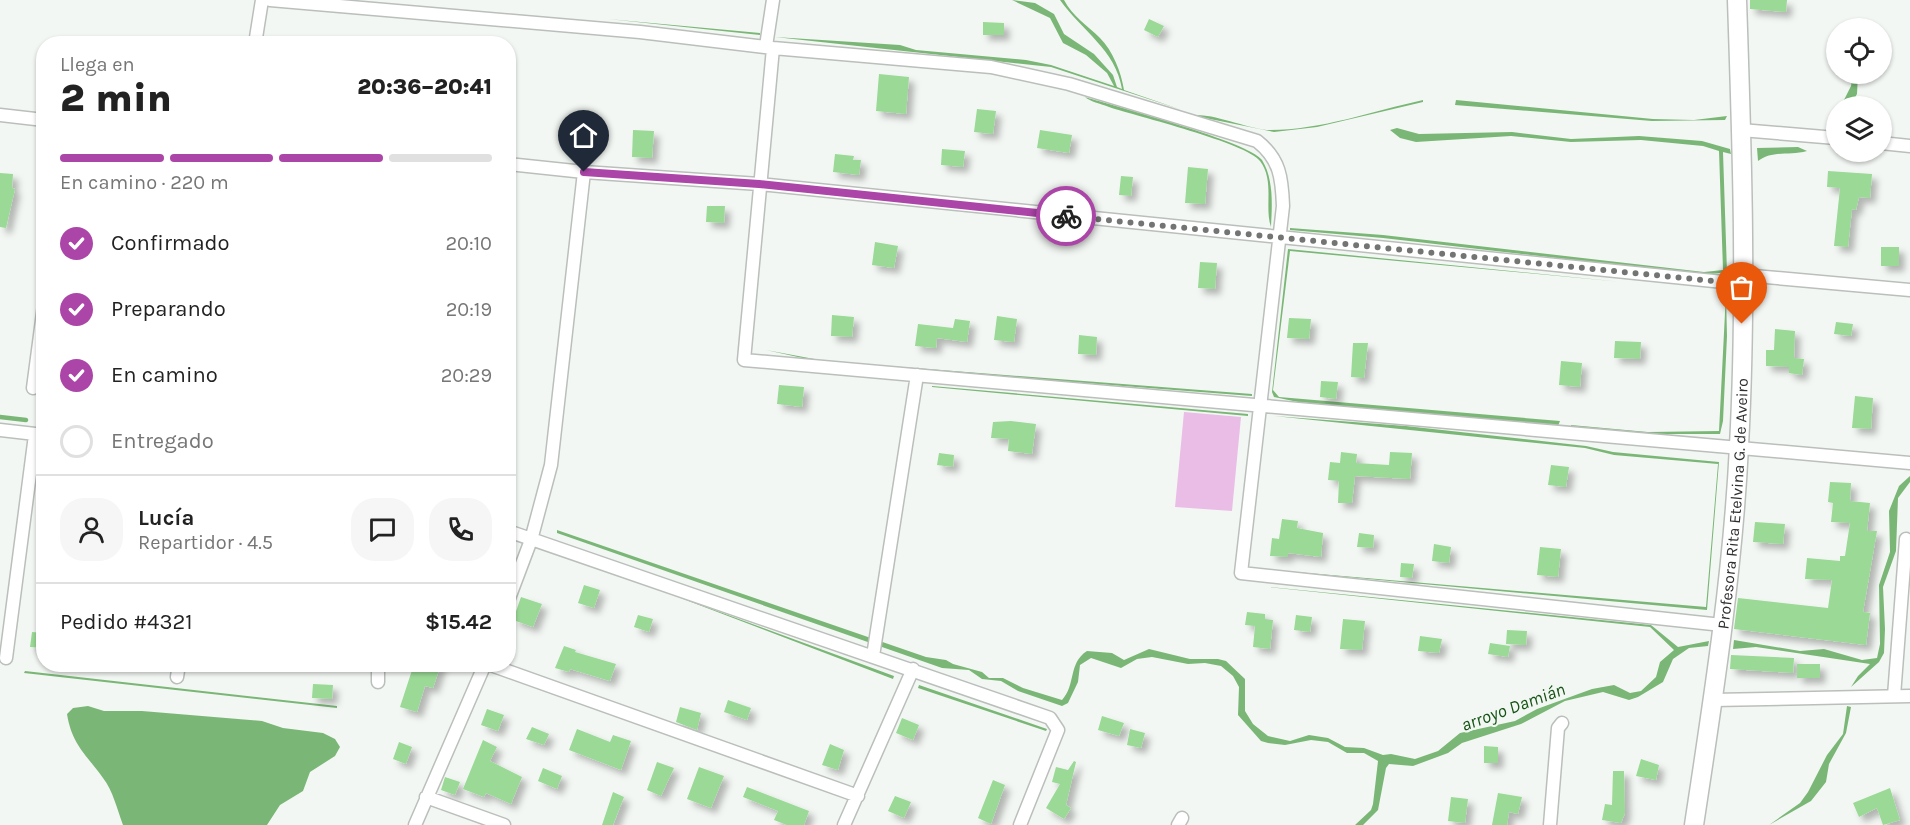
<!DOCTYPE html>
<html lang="es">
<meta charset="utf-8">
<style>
:root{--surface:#fff;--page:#f6f6f6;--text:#222;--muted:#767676;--line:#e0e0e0;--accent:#ac45a8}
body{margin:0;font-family:Karla,sans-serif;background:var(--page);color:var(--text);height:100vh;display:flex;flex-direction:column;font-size:22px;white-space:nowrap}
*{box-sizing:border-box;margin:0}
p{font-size:20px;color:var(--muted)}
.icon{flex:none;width:33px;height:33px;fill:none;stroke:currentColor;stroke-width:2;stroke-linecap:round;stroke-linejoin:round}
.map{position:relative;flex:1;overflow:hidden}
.drawer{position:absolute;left:36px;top:36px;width:480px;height:636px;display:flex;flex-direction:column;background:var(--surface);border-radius:24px;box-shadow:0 2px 4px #0004}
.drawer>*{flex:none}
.buttons{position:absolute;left:1826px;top:18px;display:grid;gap:12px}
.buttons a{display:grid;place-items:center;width:66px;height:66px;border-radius:50%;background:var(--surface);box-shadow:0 2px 4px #0004;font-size:30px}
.pin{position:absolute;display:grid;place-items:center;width:51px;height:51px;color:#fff;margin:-62px -26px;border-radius:50% 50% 50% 0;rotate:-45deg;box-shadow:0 0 6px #0007}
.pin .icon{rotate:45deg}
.courier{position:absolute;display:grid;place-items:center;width:60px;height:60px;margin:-30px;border:4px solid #ac45a8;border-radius:50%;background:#fff;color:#222;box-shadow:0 2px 8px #0007}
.summary em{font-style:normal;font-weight:800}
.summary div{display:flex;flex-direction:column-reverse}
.summary{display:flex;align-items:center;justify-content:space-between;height:102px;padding:0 24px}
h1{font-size:39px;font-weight:800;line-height:45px}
.bar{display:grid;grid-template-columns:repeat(4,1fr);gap:9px 6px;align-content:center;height:72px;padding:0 24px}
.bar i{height:8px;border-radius:4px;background:var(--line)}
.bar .active{background:var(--accent)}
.bar p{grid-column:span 4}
.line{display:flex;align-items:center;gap:15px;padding:0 24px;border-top:2px solid var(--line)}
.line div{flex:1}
.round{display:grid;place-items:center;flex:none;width:63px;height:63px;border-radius:24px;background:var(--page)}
ol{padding:0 24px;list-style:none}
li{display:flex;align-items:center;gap:18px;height:66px}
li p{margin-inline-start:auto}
li .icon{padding:6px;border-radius:50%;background:var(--accent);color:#fff;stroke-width:4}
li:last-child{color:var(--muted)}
li i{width:33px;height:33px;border:3px solid var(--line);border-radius:50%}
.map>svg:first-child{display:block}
.green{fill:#eabde6}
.water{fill:#7ab776}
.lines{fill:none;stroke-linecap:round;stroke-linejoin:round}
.stream{stroke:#7ab776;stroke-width:4.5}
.building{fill:#9ad996;filter:url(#shadow)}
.street-casing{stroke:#bbbfbb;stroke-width:15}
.secondary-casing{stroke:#bbbfbb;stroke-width:21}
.street{stroke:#fff;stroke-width:12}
.secondary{stroke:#fff;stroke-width:18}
.done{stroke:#737573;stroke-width:6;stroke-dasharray:0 10.8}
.route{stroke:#ac45a8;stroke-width:8}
.labels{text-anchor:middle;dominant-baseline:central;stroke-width:4.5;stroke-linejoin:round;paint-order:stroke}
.street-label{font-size:16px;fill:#2e2f2e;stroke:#f3f7f3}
.water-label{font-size:18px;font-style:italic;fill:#145314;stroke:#f3f7f3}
</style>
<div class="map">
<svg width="1910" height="825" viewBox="0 0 1910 825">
<defs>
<filter id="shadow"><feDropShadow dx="5.5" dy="5.5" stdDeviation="3" flood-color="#0004"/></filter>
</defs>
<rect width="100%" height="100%" fill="#f3f7f3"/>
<path class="green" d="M1184 412 1241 417 1232 511 1175 507Z"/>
<path class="water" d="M1012 0 1035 3 1054 14 1064 34 1094 54 1113 75 1117 87 1122 89C1116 50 1081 30 1060 0H1064C1073 17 1087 25 1100 38 1113 51 1121 72 1124 90L1182 110 1051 67 775 37 900 45 916 50 1026 60 1051 65 1114 86 1107 73 1086 55 1063 43 1050 18Z
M608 19 760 33V35Z
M1853 74H1858L1857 94 1850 106H1841L1851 86Z
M1085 97C1114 106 1250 142 1262 160 1274 179 1272 206 1271 227 1264 207 1275 181 1260 161 1247 143 1136 116 1109 107 1101 104 1089 101 1085 97Z
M1423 100V102L1317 127 1274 132 1195 116C1206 111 1252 130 1270 130 1321 130 1373 111 1423 100Z
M1456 100 1653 119 1694 120 1727 116 1725 120 1652 121 1455 105Z
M1397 128 1419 134 1512 132 1571 139 1639 136 1702 141 1730 149 1731 154 1723 152 1727 272 1704 275 1383 238 1290 230V228L1383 235 1704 272 1723 270 1719 151 1703 146 1641 140 1571 142 1511 136 1416 142 1400 138 1390 130Z
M1798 147 1807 151C1789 156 1773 150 1758 161L1757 148Z
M1288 249 1622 282 1290 251 1273 390 1279 397 1560 421 1558 426 1298 402 1274 397 1272 392Z
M1726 293 1727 336 1723 421 1720 434H1648L1571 427V425L1648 432 1719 431Z
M766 350 825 361 1252 394V396L825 363Z
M932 386 1248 414V416L932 387Z
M1274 416 1406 426 1586 446 1613 452 1719 462 1707 610 1260 569 1706 607 1718 464 1614 455 1585 448Z
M1910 476V482L1898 498 1896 551 1883 587 1885 629 1884 653 1879 662 1851 687 1858 676 1870 664 1756 647 1733 649 1734 640 1800 651 1824 649 1862 660 1877 658 1880 644 1879 585 1890 552 1889 511 1899 486Z
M557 530 926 657 946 660 953 664 982 672 989 678H1003L1023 688 1062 700C1076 685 1068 663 1087 651L1112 653 1124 660 1149 649 1190 659H1218L1226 661 1245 679V711L1253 724 1268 736 1290 741 1309 735 1328 738 1345 747 1364 748 1383 755 1391 754 1415 759 1438 751 1460 733 1515 721 1537 709 1592 689 1614 685 1630 693 1641 691 1656 677 1660 662 1674 650 1650 627 1259 586 1651 625 1678 647 1709 641 1708 646 1689 648 1673 659 1663 682 1638 697 1629 700 1603 692 1565 701 1521 724 1462 743 1448 753 1413 766 1389 764 1386 768 1378 810 1363 825H1355L1371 810 1373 804 1378 761 1364 753H1347L1328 742 1311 740 1285 745 1268 743 1261 741 1238 715 1239 687 1233 676 1221 666 1205 663 1188 664 1152 657 1137 659 1121 668 1091 658 1080 665 1078 682 1068 703 1062 706 1018 691 1001 681 982 679 969 670 942 668 557 533Z
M636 581 894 676 893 679Z
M25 671 337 706V708L24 673Z
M919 685 1047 729 1046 731 918 688Z
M88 706 104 711H142L262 721 283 728 323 733 335 739 340 747 335 756 310 772 303 791 280 805 267 825H123C117 809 113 791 103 778 86 754 72 745 67 714L73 708Z
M1847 706 1851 707 1846 733 1829 764 1826 782 1811 801 1769 825 1800 803 1808 792 1827 755 1843 734Z"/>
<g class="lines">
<path class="stream" d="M0 417 26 420"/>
</g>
<path class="building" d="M1750 0H1787L1786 12 1750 9Z
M1149 19 1164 26 1158 37 1144 30Z
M983 22 1004 23V35H983Z
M879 74 909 77 906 114 876 111Z
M977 109 996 111 993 134 974 132Z
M633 130 654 131 652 158 632 157Z
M1040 130 1072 135 1069 153 1037 148Z
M942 149 965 151 963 167 941 165Z
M835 154 854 156 853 160H861L859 175 833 172Z
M1188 167 1208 169 1205 204 1185 203Z
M1828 171 1872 174 1870 198 1859 197 1856 210 1852 209 1848 247 1834 246 1840 188 1827 187Z
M0 173 13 174 12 188 15 189 6 228 0 227Z
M1121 176 1133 177 1131 196 1119 195Z
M707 206H725L724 223 706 222Z
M875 242 898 246 894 268 872 265Z
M1881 247H1899V266H1881Z
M1200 262 1217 263 1215 289 1198 288Z
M832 315 854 317 852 337 831 336Z
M997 316 1017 319 1014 342 994 340Z
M1289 318 1311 319 1309 339 1287 338Z
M955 319 970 321 967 342 937 338 936 348 915 346 918 324 953 328Z
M1836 322 1853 324 1851 336 1834 334Z
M1775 329 1795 331 1794 358 1804 359 1802 375 1789 373V367L1766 366V350H1774Z
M1079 335 1097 337 1096 355 1078 354Z
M1615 341 1641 342 1640 359 1614 358Z
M1353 343H1368L1364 378 1351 377Z
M1561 361 1582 363 1580 387 1559 385Z
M1321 381 1338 382 1336 399 1320 397Z
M779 385 804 387 802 407 777 404Z
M1855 396 1873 398 1871 429 1852 428Z
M1011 421 1036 424 1032 454 1008 451 1009 439 991 438 993 422Z
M1341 452 1357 454 1356 463 1389 465 1390 452 1412 453 1410 479 1355 476 1352 503H1338L1339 481 1328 480 1330 462 1340 463Z
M939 453 954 455 953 467 937 465Z
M1551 465 1569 467 1566 487 1548 485Z
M1830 482 1851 483 1850 501 1870 503 1867 531H1877L1863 612 1870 613 1866 645 1734 629 1738 598 1828 608 1832 580 1805 579 1807 558 1840 561V556H1845L1850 523 1831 522 1833 503 1828 502Z
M1282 519 1298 521 1297 528 1323 533 1321 557 1288 553V557L1270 556 1272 538 1279 539Z
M1755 522 1785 524 1783 544 1753 542Z
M1359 533 1374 535 1373 548 1357 547Z
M1434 544 1451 547 1449 563 1432 561Z
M1540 547 1561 549 1558 577 1537 575Z
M1401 563 1414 564 1412 578 1400 577Z
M584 585 600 590 594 608 578 603Z
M521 597 542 604 533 627 513 620Z
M1247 612 1265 614V619L1273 620 1270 649 1253 647 1255 626 1245 625Z
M638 615 653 619 649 632 634 627Z
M1296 615 1312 617 1310 632 1294 630Z
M1343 619 1365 621 1362 650 1340 649Z
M1507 630 1527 631 1526 645 1506 644Z
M32 632 44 633V648L30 647Z
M1420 636 1442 639 1439 653 1418 651Z
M1490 643 1510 646 1508 657 1488 654Z
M564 646 576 650 575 652 616 664 610 681 570 669 569 672 555 668Z
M1731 655 1794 658 1793 673 1730 669Z
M414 664H441L433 688 425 686 417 712 400 707Z
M1797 664H1820V678H1797Z
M313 684 333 685 332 699 312 698Z
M728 700 751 708 747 720 724 712Z
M680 707 701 713 697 730 676 722Z
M487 709 504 715 498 731 481 725Z
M1102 716 1124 723 1119 736 1098 730Z
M902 718 919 725 913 740 896 733Z
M532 727 549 734 544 745 526 739Z
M577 729 610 742 613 735 631 741 621 770 569 750Z
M1130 729 1145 733 1141 748 1127 745Z
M483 740 497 747 490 761 522 777 511 804 486 793 484 797 463 789Z
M399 742 412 747 406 764 393 759Z
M830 744 844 750 838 770 822 765Z
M1484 746 1498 747V763H1484Z
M1641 759 1659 765 1656 780 1636 776Z
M1074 761 1076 762 1066 805 1071 808 1064 819 1046 808 1060 784 1052 782 1056 767 1068 770Z
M657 762 674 768 661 796 647 790Z
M699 767 724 776 711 808 687 799Z
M543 768 562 776 557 789 538 781Z
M1613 771H1624L1625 813 1621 823 1602 820 1605 804 1612 805Z
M445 777 460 782 455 795 441 790Z
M993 780 1005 785 991 824 978 818Z
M747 787 809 811 804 825H787L774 820 778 811 743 797Z
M1890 788 1900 820 1883 825 1877 808 1859 817 1853 803Z
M613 792 624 797 613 825H602Z
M1498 793 1522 797 1518 814 1509 812 1507 825H1492Z
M895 796 911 802 904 818 888 811Z
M1451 797 1468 799 1465 823 1448 821Z"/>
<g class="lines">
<g class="street-casing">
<path id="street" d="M270 0 640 32 773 48 991 67 1069 84 1257 141C1280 159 1282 178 1283 206L1241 573 1722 625
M255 44 262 0
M766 46 773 0
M773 48 744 360 1910 463
M0 115 44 120
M1741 130 1836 138
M1881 143 1910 146
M508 164 584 172 759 184 1743 284
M1743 275 1910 290
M33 388 44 305
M0 430 44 435
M508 531 1050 718 1058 730 1020 825
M508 601 531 540 551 465 584 172
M873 656 917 375
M6 658 35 435
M378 664V682
M488 664 858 796
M177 677 179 664
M1894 696 1906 539
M1713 700 1910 696
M426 797 504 825
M415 825 485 664
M844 825 913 669
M1178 825 1182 818
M1550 825 1558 728 1562 723"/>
</g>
<g class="secondary-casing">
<g id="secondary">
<path id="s1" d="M1694 825C1713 700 1733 572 1739 446 1747 297 1742 148 1737 0"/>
</g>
</g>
<use href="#street" class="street"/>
<use href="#secondary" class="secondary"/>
</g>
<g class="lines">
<path class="done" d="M1066 216 1743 284 1742 324"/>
<path class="route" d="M584 172 759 184 1066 216"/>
</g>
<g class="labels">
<g class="street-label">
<text stroke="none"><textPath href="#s1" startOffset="324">Profesora Rita Etelvina G. de Aveiro</textPath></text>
</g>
<g class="water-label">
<text transform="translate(1513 707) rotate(-20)">arroyo Damián</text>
</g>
</g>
</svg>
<div class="buttons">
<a><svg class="icon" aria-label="locate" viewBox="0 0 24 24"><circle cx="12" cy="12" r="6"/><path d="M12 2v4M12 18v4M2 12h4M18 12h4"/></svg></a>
<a><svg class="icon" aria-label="layers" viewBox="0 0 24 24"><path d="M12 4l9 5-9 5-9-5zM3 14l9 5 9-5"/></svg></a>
</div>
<div class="pin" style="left:1742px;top:324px;background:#ea580c"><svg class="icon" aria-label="bag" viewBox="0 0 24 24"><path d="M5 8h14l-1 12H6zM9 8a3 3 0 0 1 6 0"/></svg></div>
<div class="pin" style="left:584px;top:172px;background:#1f2937"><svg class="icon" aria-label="home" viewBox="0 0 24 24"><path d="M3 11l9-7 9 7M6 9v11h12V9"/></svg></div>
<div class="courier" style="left:1066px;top:216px"><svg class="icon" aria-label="bike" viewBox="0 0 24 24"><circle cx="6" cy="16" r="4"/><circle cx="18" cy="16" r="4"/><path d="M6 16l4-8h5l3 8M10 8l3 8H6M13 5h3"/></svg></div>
<section class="drawer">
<div class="summary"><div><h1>2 min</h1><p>Llega en</p></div><em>20:36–20:41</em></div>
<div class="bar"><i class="active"></i><i class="active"></i><i class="active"></i><i></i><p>En camino · 220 m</p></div>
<ol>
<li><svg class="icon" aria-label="check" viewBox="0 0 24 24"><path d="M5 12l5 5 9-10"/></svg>Confirmado<p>20:10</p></li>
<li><svg class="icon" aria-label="check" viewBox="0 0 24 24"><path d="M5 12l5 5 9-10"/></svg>Preparando<p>20:19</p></li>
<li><svg class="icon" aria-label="check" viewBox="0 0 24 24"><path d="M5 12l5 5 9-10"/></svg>En camino<p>20:29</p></li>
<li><i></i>Entregado</li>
</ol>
<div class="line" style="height:108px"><a class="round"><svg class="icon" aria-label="person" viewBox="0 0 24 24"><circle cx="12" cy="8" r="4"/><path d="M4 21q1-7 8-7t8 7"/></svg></a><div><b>Lucía</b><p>Repartidor · 4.5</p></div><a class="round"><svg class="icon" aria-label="chat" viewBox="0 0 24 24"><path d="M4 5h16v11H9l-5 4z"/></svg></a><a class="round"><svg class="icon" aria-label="phone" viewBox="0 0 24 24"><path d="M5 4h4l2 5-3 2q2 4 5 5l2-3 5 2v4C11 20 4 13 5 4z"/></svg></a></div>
<div class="line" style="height:78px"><div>Pedido #4321</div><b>$15.42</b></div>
</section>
</div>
